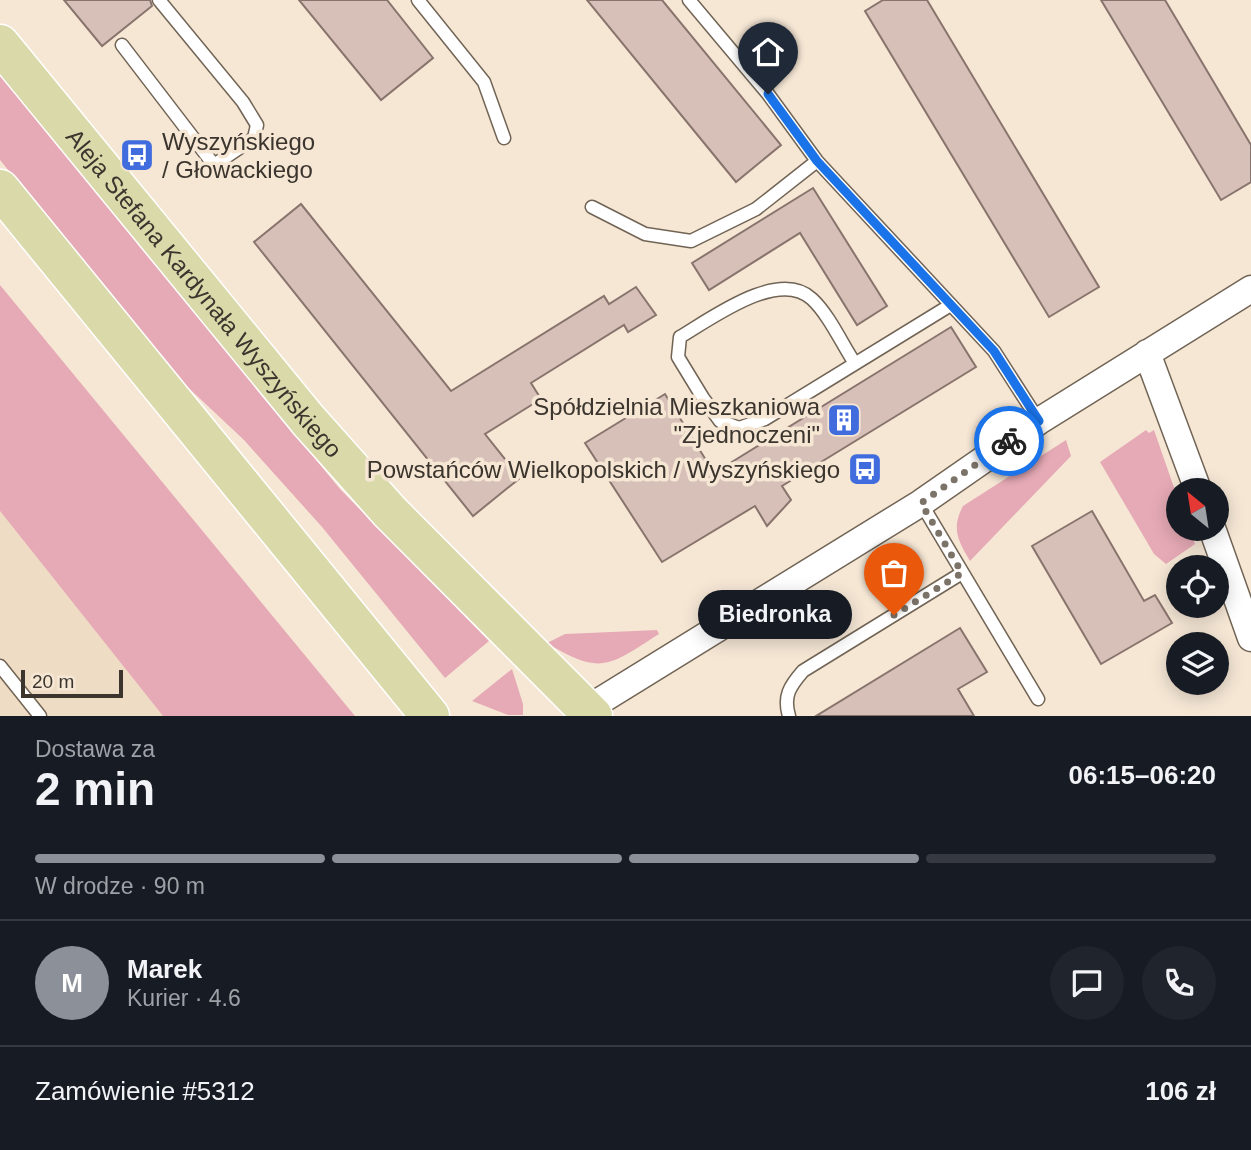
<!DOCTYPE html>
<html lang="pl">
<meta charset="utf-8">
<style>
:root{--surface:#171b24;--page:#20242c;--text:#f1f3f6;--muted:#9ea1a6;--line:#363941;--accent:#8c9099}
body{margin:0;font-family:Arial,sans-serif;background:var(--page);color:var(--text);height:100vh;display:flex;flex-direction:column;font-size:26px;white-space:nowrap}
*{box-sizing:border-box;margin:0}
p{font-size:23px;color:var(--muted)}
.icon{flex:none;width:38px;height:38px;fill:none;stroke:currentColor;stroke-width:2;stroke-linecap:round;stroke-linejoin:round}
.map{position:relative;height:716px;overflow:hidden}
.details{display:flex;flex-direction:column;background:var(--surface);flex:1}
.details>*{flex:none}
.needle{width:46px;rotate:330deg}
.buttons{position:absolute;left:1166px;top:478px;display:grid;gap:14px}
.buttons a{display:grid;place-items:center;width:63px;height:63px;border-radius:50%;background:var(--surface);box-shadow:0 4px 18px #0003;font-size:35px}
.scale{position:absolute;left:21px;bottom:18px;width:102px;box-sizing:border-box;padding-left:7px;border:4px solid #3b352e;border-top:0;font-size:19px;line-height:24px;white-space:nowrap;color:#3b352e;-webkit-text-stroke:5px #f6e7d5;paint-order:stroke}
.pin{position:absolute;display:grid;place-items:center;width:60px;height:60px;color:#fff;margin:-72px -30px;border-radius:50% 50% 50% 0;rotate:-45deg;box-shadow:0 0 7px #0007}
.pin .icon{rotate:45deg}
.courier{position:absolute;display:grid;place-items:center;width:70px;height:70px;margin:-35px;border:5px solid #1a73e8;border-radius:50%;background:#fff;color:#222;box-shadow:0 2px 9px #0007}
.bubble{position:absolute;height:49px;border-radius:24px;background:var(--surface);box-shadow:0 4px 18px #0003;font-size:23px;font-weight:700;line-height:49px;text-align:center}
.summary em{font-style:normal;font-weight:700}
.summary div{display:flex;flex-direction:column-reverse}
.summary{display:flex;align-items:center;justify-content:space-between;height:119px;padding:0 35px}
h1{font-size:46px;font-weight:700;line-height:52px}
.bar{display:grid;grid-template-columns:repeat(4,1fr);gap:10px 7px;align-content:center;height:84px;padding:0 35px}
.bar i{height:9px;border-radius:5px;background:var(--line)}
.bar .current{background:var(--accent)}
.bar p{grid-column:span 4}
.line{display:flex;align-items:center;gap:18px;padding:0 35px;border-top:2px solid var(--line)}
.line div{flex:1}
.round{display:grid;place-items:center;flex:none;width:74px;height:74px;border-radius:37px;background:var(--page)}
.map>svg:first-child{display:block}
.built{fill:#efdcc4}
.green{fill:#e6aab6}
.building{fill:#d7c0b8;stroke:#89746d;stroke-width:2}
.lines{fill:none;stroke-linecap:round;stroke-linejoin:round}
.lane-casing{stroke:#716455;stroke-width:15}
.street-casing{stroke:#716455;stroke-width:29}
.primary-casing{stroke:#fff;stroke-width:41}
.lane{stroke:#fff;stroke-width:12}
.street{stroke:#fff;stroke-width:26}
.primary{stroke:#dad9aa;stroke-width:38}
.done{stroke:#7c7368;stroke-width:7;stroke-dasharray:0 12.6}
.route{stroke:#1a73e8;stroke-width:9}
.labels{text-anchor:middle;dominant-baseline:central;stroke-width:7;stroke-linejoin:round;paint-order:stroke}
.poi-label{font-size:24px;fill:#3b352e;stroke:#f6e7d5;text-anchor:end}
.street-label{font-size:24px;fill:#3b352e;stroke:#f6e7d5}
</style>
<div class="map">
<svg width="1251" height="716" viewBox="0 0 1251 716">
<rect width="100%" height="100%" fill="#f6e7d5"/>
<path class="built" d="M0 511 163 716H0Z"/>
<path class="green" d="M0 75 340 489 489 641 445 678 322 527 244 440 179 379 0 160Z
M0 285 355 716H163L0 511Z
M1146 430 1149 433 1154 430 1178 499V528L1189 529 1195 544 1166 564 1154 554 1100 462Z
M1066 440 1071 456 970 561C958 541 951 528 963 506Z
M657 630 659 634C609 666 601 676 547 643L565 634Z
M512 669 523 704V715H508L472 701Z"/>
<path class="building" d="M64 0H150L152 6 102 46Z
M299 0H387L433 58 381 100Z
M587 0H662L781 145 736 182Z
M883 0H927L1099 287 1049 317 865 11Z
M1101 0H1165L1251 145V182L1221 200Z
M813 188 887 306 857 325 800 233 709 290 692 263Z
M301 204 451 391 604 296 609 304 636 287 656 315 628 332 624 325 531 383 541 399 485 434 520 478 473 516 254 242Z
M951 327 976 367 782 486 791 500 767 526 755 506 662 562 585 443 665 394 714 473Z
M1092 511 1144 601 1155 595 1172 623 1101 664 1032 546Z
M960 628 987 672 958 689 974 716H816Z"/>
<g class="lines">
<g class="lane-casing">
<path id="lane" d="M418 0 484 82 504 138
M689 0 768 94 817 161 994 351 1039 421
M122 45 214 165 254 138 257 125 243 102 159 0
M592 207 645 234 691 241 756 209 817 161
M854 362C841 342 829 315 812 299 779 268 712 318 680 337L678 357 703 398 720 421 739 428 765 419 949 306
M921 503 1038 699
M0 666 40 716
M789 716C783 696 790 686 803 671L962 573"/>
</g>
<g class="street-casing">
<path id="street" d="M1147 353 1198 490
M1212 528 1251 638
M587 709 921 503 1039 421 1251 289"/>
</g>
<g class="primary-casing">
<g id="primary">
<path id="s1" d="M0 44 308 420 389 511 593 716"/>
<path d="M0 189 430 716"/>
</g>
</g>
<use href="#lane" class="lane"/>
<use href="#street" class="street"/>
<use href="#primary" class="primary"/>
</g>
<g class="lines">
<path class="done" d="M894 615 962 573 921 503 1009 441"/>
<path class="route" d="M768 94 817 161 994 351 1039 421 1009 441"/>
</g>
<defs>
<g id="bus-square" transform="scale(1.75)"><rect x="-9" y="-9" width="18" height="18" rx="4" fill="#416cde" stroke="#f6e7d5"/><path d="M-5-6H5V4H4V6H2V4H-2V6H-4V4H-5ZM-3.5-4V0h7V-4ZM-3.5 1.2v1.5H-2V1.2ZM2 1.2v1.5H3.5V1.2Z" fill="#fff"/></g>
<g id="building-square" transform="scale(1.75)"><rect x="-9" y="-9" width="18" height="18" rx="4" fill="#416cde" stroke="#f6e7d5"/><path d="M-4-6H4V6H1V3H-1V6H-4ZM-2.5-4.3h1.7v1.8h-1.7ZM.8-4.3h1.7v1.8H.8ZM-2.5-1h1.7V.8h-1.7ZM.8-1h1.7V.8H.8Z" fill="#fff"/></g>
</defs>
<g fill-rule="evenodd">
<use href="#bus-square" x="137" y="155"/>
<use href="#building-square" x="844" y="420"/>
<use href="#bus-square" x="865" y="469"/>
</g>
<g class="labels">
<g class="poi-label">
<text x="162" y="141" text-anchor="start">Wyszyńskiego<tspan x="162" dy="28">/ Głowackiego</tspan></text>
<text x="820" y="406">Spółdzielnia Mieszkaniowa<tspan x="820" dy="28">"Zjednoczeni"</tspan></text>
<text x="840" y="469">Powstańców Wielkopolskich / Wyszyńskiego</text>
</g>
<g class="street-label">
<text stroke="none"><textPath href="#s1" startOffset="322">Aleja Stefana Kardynała Wyszyńskiego</textPath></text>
</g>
</g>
</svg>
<div class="buttons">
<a><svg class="needle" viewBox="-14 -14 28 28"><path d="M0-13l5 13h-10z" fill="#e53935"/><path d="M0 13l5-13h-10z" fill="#9ea1a6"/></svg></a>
<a><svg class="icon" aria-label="locate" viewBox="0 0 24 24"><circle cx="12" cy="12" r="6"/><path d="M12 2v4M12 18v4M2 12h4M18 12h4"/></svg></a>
<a><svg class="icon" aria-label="layers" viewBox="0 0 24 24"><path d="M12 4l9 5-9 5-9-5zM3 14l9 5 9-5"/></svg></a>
</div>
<div class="scale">20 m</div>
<div class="pin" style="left:894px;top:615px;background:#ea580c"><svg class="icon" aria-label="bag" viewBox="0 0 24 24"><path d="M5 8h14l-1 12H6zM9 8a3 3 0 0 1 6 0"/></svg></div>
<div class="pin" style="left:768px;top:94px;background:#1f2937"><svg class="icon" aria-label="home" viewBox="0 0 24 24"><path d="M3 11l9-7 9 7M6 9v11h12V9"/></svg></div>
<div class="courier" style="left:1009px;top:441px"><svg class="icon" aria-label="bike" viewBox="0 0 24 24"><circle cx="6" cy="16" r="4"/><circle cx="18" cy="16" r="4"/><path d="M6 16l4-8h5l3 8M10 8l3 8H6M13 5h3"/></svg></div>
<div class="bubble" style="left:698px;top:590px;width:154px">Biedronka</div>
</div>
<section class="details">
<div class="summary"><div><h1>2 min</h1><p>Dostawa za</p></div><em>06:15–06:20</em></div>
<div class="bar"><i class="current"></i><i class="current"></i><i class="current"></i><i></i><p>W drodze · 90 m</p></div>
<div class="line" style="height:126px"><b class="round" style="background:var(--accent);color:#fff">M</b><div><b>Marek</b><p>Kurier · 4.6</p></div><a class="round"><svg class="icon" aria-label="chat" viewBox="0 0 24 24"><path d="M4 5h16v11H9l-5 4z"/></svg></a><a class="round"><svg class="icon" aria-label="phone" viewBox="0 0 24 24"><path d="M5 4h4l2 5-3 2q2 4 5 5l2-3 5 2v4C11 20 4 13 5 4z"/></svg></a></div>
<div class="line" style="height:91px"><div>Zamówienie #5312</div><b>106 zł</b></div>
</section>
